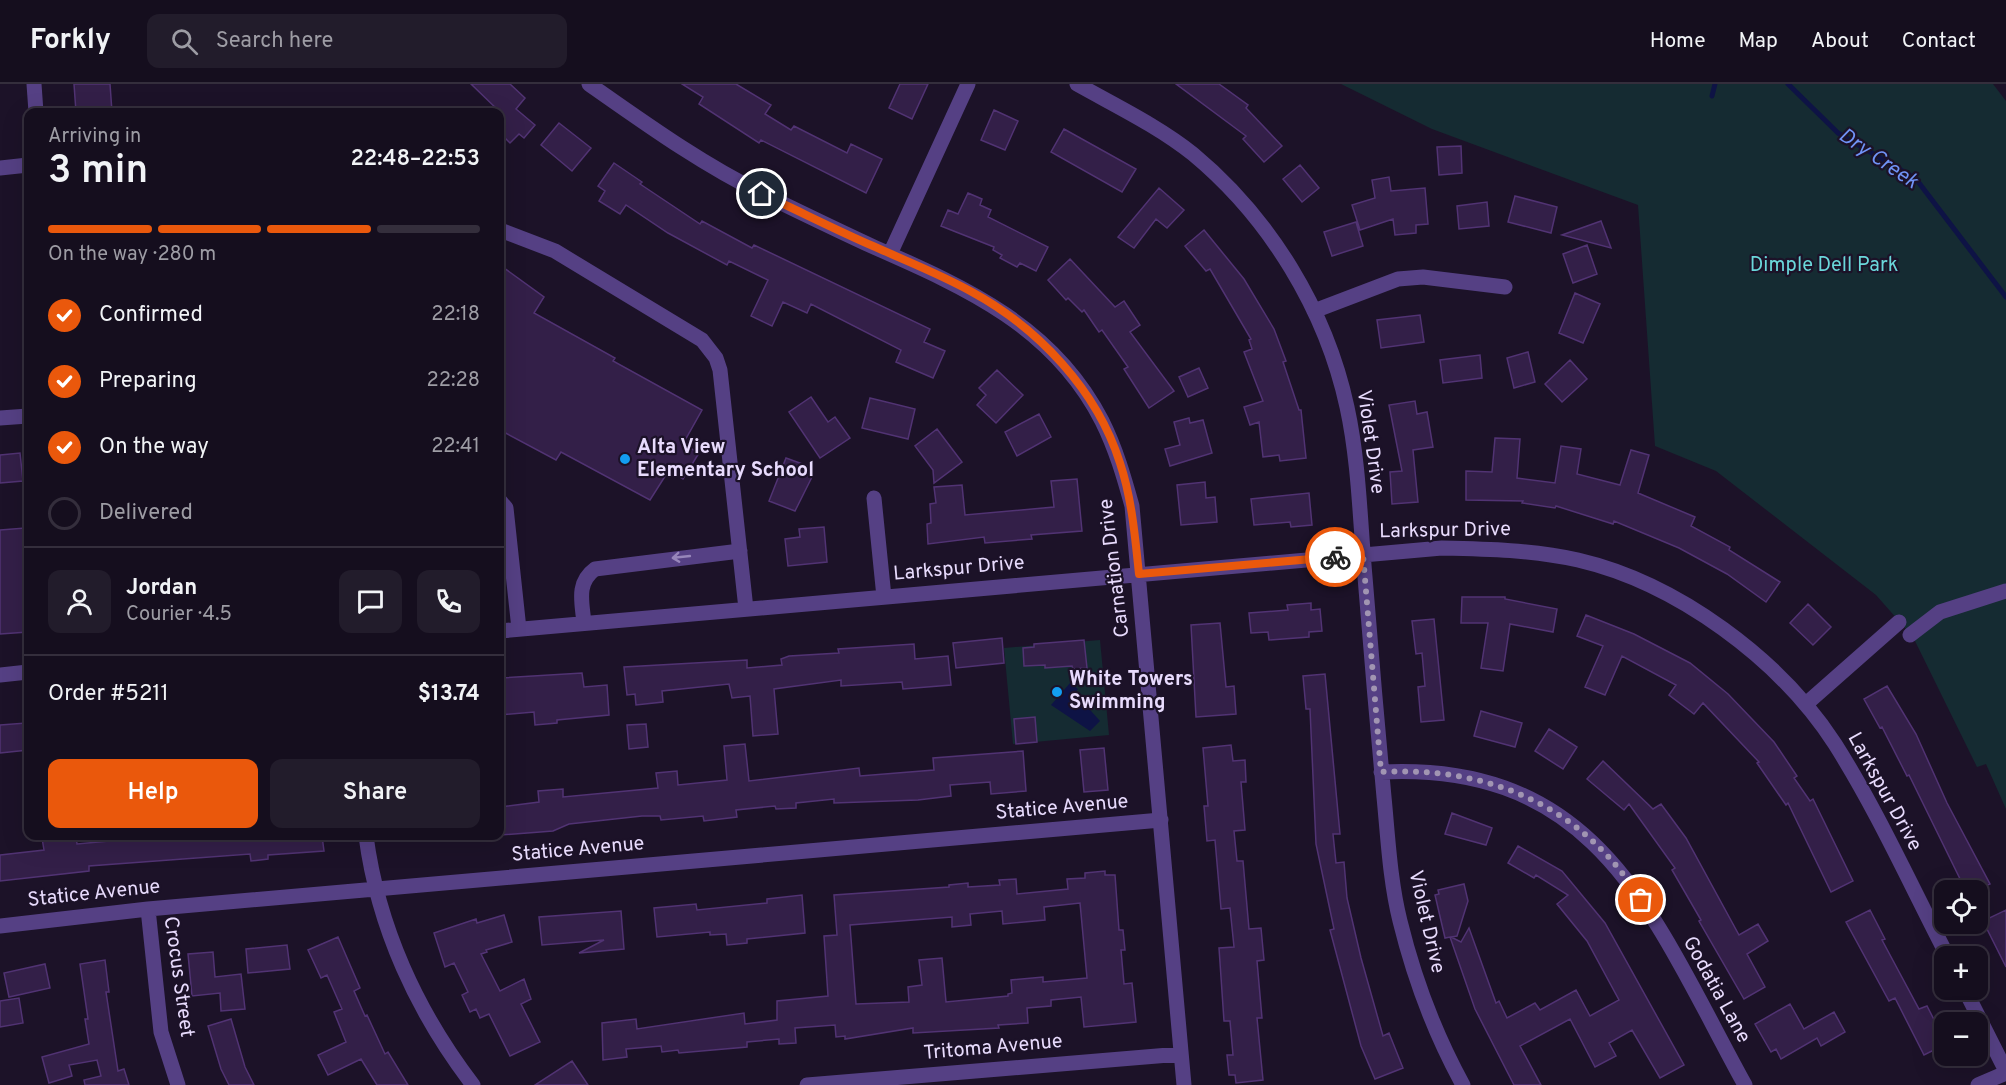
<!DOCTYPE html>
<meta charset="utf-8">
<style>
:root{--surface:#150e1e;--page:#221c2b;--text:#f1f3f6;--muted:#9d9ca4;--line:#342e3c;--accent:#ea580c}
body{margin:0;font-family:Overpass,sans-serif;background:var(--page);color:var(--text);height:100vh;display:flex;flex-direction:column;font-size:22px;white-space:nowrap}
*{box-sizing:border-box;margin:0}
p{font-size:20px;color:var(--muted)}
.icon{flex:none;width:33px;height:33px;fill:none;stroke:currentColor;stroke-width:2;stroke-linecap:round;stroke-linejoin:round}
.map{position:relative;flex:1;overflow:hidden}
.panel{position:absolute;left:24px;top:24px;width:480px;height:732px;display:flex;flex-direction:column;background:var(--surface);border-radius:12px;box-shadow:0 6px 24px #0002,0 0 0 2px var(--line)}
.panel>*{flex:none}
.fabs{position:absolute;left:1934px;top:796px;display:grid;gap:12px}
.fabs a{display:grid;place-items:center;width:54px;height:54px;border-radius:12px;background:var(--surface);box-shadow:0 6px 24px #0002,0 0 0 2px var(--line);font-size:30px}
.pin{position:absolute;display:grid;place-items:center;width:51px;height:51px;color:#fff;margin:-26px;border:3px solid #fff;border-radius:50%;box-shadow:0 2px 6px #0007}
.courier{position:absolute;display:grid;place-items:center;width:60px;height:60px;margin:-30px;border:4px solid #ea580c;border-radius:50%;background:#fff;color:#222;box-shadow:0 2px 8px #0007}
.head em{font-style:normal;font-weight:600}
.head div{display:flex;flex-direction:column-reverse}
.head{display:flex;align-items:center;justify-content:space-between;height:102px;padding:0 24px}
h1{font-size:39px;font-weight:600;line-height:45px}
.bar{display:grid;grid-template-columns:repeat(4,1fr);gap:9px 6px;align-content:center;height:72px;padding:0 24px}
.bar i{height:8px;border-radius:4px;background:var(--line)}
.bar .current{background:var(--accent)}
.bar p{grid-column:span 4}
.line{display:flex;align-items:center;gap:15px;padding:0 24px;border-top:2px solid var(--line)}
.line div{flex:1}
.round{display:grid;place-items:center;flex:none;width:63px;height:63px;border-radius:12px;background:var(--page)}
ol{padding:0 24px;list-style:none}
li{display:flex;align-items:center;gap:18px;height:66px}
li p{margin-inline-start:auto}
li .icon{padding:6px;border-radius:50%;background:var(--accent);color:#fff;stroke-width:4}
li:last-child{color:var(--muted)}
li i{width:33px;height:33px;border:3px solid var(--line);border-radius:50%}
.primary-button{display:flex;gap:12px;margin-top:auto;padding:12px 24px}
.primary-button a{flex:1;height:69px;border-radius:12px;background:var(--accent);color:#fff;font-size:24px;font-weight:600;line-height:69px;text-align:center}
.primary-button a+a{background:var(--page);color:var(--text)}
header{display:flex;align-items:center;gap:36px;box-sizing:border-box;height:84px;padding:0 30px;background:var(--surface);border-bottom:2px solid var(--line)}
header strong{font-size:28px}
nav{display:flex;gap:33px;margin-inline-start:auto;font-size:21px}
.search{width:420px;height:54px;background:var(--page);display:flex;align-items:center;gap:15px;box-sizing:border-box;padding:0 21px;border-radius:12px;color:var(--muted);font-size:22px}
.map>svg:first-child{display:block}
.green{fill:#152b32}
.water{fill:#0e1345}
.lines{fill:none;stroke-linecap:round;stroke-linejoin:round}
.stream{stroke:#0e1345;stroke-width:5}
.building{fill:#331f48;stroke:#513373;stroke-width:1.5;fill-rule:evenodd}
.minor{stroke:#554084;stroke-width:15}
.oneway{stroke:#9786ba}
.done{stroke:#a195b2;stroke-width:6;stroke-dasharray:0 10.8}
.route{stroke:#ea580c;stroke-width:8}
.poi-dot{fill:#139df1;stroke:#1c1228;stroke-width:2}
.labels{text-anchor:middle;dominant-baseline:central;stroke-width:4.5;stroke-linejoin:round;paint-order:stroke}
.park-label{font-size:20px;fill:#6ad7da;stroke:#1c1228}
.street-label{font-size:20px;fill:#e8dbfd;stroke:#1c1228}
.poi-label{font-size:20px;font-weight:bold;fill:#e8dbfd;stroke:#1c1228;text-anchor:start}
.water-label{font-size:21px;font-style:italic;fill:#7093f6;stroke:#1c1228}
</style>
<header>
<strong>Forkly</strong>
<div class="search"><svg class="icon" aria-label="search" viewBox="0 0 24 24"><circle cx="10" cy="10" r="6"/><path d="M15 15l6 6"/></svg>Search here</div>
<nav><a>Home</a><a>Map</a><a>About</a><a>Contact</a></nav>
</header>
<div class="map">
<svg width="2006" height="1001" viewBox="0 0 2006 1001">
<rect width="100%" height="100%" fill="#1c1228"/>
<path class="green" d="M1341 0H1993L2006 17V725L1986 680 1977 683 1913 553 1876 511 1716 387 1655 362 1638 121 1432 45Z
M1100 556 1109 651 1013 660 1004 564Z"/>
<path class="water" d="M1070 599 1078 605 1075 609 1100 637 1090 647 1051 621Z"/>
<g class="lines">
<path class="stream" d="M1788 0 1838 49 1916 95 2006 213
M1712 12 1715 0"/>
</g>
<path class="building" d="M74 0H110L112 28H76Z
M471 0H510L525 14 516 25 535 41 524 54 519 50 510 59 500 49V28Z
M682 0H736L771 21 765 30 791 46 794 42 847 69 851 60 882 75 866 109 761 56 759 59 699 20 703 13Z
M900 0H928L912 35 889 24Z
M1176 0H1219L1248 21 1246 24 1282 62 1264 78 1243 55 1246 52Z
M994 26 1018 37 1005 66 981 56Z
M559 39 591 64 572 87 541 61Z
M1064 45 1136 85 1122 108 1051 68Z
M1461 62 1462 89 1439 91 1437 63Z
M614 79 642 98 640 100 700 140 702 137 752 164 754 161 930 245 924 258 945 267 933 294 896 278 901 266 811 220 807 229 783 218 772 242 751 232 768 196 729 177 727 181 668 149 626 121 620 130 599 117 605 107 598 102Z
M1300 81 1319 104 1302 118 1283 95Z
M1389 93 1391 107 1425 104 1428 140 1416 141V149L1395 151 1393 135 1360 146 1352 121 1375 114 1372 96Z
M1159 104 1184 126 1167 144 1156 135 1134 164 1118 153Z
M968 109 982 115 980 121 991 126 988 133 1048 163 1036 187 1020 179 1017 183 1000 174 1002 171 993 166 994 163 941 142 948 126 958 130Z
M1515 112 1557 123 1551 149 1508 138Z
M1487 118 1489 142 1459 145 1457 122Z
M1601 137 1611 164 1562 151Z
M1356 138 1363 162 1332 172 1324 148Z
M1204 146 1244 195 1274 245 1286 277 1283 278 1299 326H1301L1306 374 1280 377 1279 371 1263 373 1259 338 1250 341 1244 323 1263 317 1244 268 1252 265 1249 256 1251 255 1210 185 1206 187 1185 162Z
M1587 161 1597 190 1573 199 1563 170Z
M1070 175 1115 223 1124 217 1140 241 1130 248 1174 307 1149 324 1124 285 1128 283 1102 246 1099 248 1084 226 1082 228 1068 214 1066 216 1048 196Z
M500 181 544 213 534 229 615 274 613 277 702 326 683 360 699 369 683 395 669 386 650 416 561 368 556 376 500 346Z
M1575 209 1600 220 1583 259 1559 249Z
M1420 231 1424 258 1381 264 1377 236Z
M1528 268 1535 298 1514 304 1507 274Z
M1480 271 1482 294 1443 299 1440 276Z
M1570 276 1587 295 1562 318 1545 300Z
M1199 284 1208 304 1188 313 1179 293Z
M997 286 1023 311 996 339 977 321 986 311 979 304Z
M811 313 828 338 835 333 850 354 820 374 789 328Z
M870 314 915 325 908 355 862 344Z
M1415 317 1417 330 1427 328 1433 363 1413 366 1418 418 1392 420 1390 388 1402 387 1389 321Z
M1039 330 1051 353 1017 372 1005 348Z
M1189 334 1190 339 1203 336 1212 369 1170 382 1165 365 1180 361 1174 338Z
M937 345 962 378 934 399 933 386 915 362Z
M1495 354 1520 355 1517 394 1555 399 1561 362 1581 365 1577 390 1620 401 1631 366 1649 371 1638 409 1695 433 1691 442 1730 463 1729 466 1780 498 1766 518 1727 490 1679 464 1614 437 1613 440 1556 422 1555 424 1522 419 1523 417 1466 416V387L1492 388Z
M20 369 23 397 0 399V371Z
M786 374 808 382 799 388 812 393 795 427 769 417Z
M1077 395 1082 447 1031 451 1032 455 985 459 984 453 928 460 927 440 931 439 930 420 936 419 934 403 962 401 965 431 1054 423 1051 397Z
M1205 398 1206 414 1215 413 1217 438 1181 441 1177 401Z
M1309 409 1312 441 1291 443 1290 438 1254 441 1251 415Z
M824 443 827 478 788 482 785 455 800 453 799 445Z
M25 444 28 478V548L0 550V446Z
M1462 513H1505V515L1557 525 1553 548 1510 540 1503 587 1481 584 1488 539H1461Z
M1311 519V526L1320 525 1322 547 1309 548V553L1269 556 1268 548 1251 549 1249 529 1288 526 1287 521Z
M1808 520 1831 543 1813 561 1790 539Z
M1586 531 1634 550 1690 579 1728 610 1774 658 1797 692 1794 694 1810 717 1813 715 1853 797 1831 808 1788 719 1786 721 1757 679 1759 678 1703 619 1694 630 1669 611 1676 601 1622 572 1605 611 1585 603 1603 562 1577 552Z
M1434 535 1444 636 1421 638 1418 603 1425 602 1422 569 1416 570 1412 537Z
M1220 539 1226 603 1234 602 1236 630 1196 633 1191 541Z
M1002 554 1004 579 956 584 953 559Z
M1084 556 1087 584 1073 585 1072 582 1045 584V581L1024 582 1023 564 1034 563V560Z
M914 560 915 575 948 572 951 601 903 605 902 598 841 602V596L774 605 778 650 753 652 750 612 732 614 729 600 662 607 663 618 636 621 635 610 627 611 624 583 747 576V584L782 581 781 575 789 572 839 569 838 565Z
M582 589 584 603 607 601 609 631 557 636V639L535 641 534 628 500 631V594Z
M1325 590 1340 750H1333L1336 779 1344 778 1347 814 1361 874 1383 952 1389 949 1403 984 1375 995 1361 962 1330 846 1334 845 1316 760 1310 625H1306L1303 592Z
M1887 602 1916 650 1947 719 1990 800 1975 807H1966L1909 691 1907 692 1882 643 1880 644 1864 615Z
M1481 627 1522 639 1515 663 1474 652Z
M1035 633 1037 658 1016 660 1014 635Z
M26 639 28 666 0 669V641Z
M646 640 648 663 629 665 627 641Z
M1549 645 1577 663 1563 685 1535 667Z
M745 660 749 697 859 684 860 692 934 686 933 674 1023 667 1026 707 991 710 990 698 950 701 951 712 918 716 834 719V715L796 719V724L776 725 775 722 736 726 737 733 704 737 703 732 661 736 660 732H642L569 740 553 747 500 751V723L539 718 538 707 563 705V713L658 704 656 689 677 687 678 701 727 696 724 662Z
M1231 661 1233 677 1245 676 1246 698H1241L1245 746 1234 747 1237 777H1243L1249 845 1261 844 1264 876 1257 877 1262 934H1257L1263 996 1236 999 1235 991H1229L1227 971H1233L1230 937H1224L1219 864 1234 863 1230 824 1221 825 1215 756 1207 757 1204 722H1208L1203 664Z
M1104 664 1108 706 1084 708 1080 666Z
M1603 677 1653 725 1661 720 1686 754 1739 851 1758 840 1768 857 1747 870 1765 903 1744 915 1699 837 1701 836 1672 786 1675 784 1629 720 1624 726 1587 695Z
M1452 729 1492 744 1486 761 1445 750Z
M76 752 77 760 109 757V752H135V756L177 752H322L324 767 268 771V775L251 777 250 770 89 782V787L0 797V771L44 766 42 754Z
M1518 762 1562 787 1605 839 1684 981 1660 994 1632 946 1609 959 1616 972 1595 983 1570 935 1520 962 1541 1001H1514L1475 925 1450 853 1445 854 1435 811 1439 810 1438 806 1464 800 1468 817 1457 852 1451 853 1461 858 1469 844 1496 919 1499 917 1507 934 1535 919 1540 926 1576 906 1590 932 1619 916 1587 857 1557 820 1568 811 1536 791 1534 794 1508 779Z
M1105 787V791H1115L1119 846H1123L1125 866H1121L1124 900 1132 899 1136 938 1084 943 1081 913 1051 916V922L1027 924 1028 939 998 941 999 944 913 949V944L845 955V952L836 953 835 941 795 944 796 959 779 960V955L747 958V963L679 969 678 966 662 968 661 962 626 965 627 973 603 976 602 939 636 935 637 945 744 929 745 940 777 936V917L828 912 824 852 837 851 834 811 949 803V801L968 799V803L1000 801 999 796 1016 795 1017 810 1068 805 1067 795 1085 794V789ZM1080 819 1087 894 1043 898V893L1011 896 1012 909 1008 910V912L946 918 942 874 919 876 922 901 908 903 909 918 856 920 850 841 952 833V843L971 841 970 830 1002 827 1003 840 1045 836 1044 823Z
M802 811 805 849 747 855V859L727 861 726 850 710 851V848L657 853 654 824 696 820 697 826 767 819V815Z
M1870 826 1885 855 1882 856 1919 925 1927 922 1944 955V961L1924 971 1895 914 1889 917 1846 838Z
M2006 826V883L1983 837Z
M621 827 624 865 579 869 604 856 542 861 539 833Z
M504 831 512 858 486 866 487 868 481 870 500 907 524 895 531 915 521 920 540 958 510 972 489 930 480 934 476 925 470 928 462 911 468 908 454 879 445 883 434 849 476 835 477 839Z
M338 853 360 904 354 907 365 932 367 931 385 970 388 968 408 1001H377L361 975 328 991 318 971 346 958 334 928 342 925 327 891 321 894 308 866Z
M287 861 290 885 248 889 246 865Z
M213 868 215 893 241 890 245 925 221 927 220 909 192 912 188 870Z
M105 876 109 908H106L118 987 124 985 129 1001H85L84 996 101 992 97 976 69 981 72 992 49 999 42 973 89 960 85 935H88L80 880Z
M45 880 50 904 9 913 4 889Z
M19 914 23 939 0 943V917Z
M1790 920 1804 945 1834 928 1845 948 1821 962 1817 954 1781 975 1776 965 1771 968 1755 940Z
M231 935 245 983 254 1001H229L221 985 208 942Z
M572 977 588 1001H535Z"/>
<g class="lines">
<path class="minor" d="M34 0 36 28
M589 0C646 40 703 81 765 111 802 129 839 147 876 164 967 204 1054 243 1102 337 1116 365 1124 393 1132 422L1184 1001
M1077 0C1116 22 1158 42 1193 70 1270 134 1326 226 1347 323 1359 378 1360 437 1365 493 1371 566 1377 640 1384 713 1388 754 1390 797 1400 837 1414 894 1435 950 1463 1001
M0 84 28 81
M500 146 555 167 702 256 716 274 720 286 746 525
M890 170 968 0
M1314 227 1398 195 1423 193 1505 203
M0 334 28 332
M874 414 884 513
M500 417 506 424 519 545
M584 539C582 518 576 499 595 485L740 467
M500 547 1442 464C1488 465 1533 466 1578 476 1677 499 1780 575 1835 660 1878 728 1911 802 1948 873
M1910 551 1940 528 2006 507
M0 591 28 588
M1806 620 1899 538
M1381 688C1602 677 1655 838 1745 1001
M366 752C378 843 417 928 473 1001
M148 825 161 948 178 1001
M0 842 148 825 1161 736
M1965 906 2006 987
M807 1001 1181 970
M1978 1001 2006 989"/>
</g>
<defs><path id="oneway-shaft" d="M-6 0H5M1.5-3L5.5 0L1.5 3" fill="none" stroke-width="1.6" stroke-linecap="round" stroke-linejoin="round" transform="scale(1.5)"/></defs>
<use class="oneway" href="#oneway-shaft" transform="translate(681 473) rotate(174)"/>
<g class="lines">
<path class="done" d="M1335 473 1363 471 1381 688C1488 682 1583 722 1641 816"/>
<path class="route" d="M762 110C799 127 836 146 873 162 906 177 940 190 972 208 1038 244 1097 306 1120 379 1132 415 1135 453 1139 490L1335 473"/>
</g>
<g class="poi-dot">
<circle cx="625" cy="375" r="6"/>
<circle cx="1057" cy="608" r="6"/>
</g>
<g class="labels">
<g class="park-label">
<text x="1824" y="182">Dimple Dell Park</text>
</g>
<g class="street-label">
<text transform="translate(1370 358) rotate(82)">Violet Drive</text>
<text transform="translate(1445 447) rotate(-1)">Larkspur Drive</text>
<text transform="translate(1115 484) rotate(-97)">Carnation Drive</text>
<text transform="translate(959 485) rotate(-5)">Larkspur Drive</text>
<text transform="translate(1884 708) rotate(61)">Larkspur Drive</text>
<text transform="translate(1062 724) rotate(-5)">Statice Avenue</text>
<text transform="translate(578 766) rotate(-5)">Statice Avenue</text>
<text transform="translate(94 810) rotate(-6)">Statice Avenue</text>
<text transform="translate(1426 838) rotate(77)">Violet Drive</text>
<text transform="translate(178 893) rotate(82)">Crocus Street</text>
<text transform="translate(1716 906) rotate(61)">Godatia Lane</text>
<text transform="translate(993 964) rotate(-5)">Tritoma Avenue</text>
</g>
<g class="poi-label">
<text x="637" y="364">Alta View<tspan x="637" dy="23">Elementary School</tspan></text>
<text x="1069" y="596">White Towers<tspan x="1069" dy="23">Swimming</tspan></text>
</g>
<g class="water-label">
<text transform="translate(1878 75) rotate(34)">Dry Creek</text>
</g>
</g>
</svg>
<div class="fabs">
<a><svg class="icon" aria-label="locate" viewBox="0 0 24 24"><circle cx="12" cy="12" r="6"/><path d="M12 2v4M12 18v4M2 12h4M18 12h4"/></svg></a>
<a>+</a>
<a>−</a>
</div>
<div class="pin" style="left:1641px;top:816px;background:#ea580c"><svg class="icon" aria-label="bag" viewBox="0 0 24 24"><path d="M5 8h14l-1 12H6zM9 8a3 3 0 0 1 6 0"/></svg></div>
<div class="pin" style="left:762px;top:110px;background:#1f2937"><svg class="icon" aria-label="home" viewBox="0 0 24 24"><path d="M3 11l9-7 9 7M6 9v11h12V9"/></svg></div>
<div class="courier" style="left:1335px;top:473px"><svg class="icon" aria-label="bike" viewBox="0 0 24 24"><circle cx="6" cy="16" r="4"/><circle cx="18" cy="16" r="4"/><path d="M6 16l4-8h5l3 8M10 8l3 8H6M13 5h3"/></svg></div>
<section class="panel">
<div class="head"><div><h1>3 min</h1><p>Arriving in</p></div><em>22:48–22:53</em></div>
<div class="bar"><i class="current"></i><i class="current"></i><i class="current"></i><i></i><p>On the way · 280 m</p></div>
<ol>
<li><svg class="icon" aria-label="check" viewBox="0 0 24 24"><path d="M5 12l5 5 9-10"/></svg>Confirmed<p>22:18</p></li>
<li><svg class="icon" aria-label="check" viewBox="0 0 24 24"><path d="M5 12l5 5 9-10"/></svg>Preparing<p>22:28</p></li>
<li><svg class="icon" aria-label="check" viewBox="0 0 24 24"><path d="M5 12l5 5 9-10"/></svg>On the way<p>22:41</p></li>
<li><i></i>Delivered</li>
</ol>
<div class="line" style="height:108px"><a class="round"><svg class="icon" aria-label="person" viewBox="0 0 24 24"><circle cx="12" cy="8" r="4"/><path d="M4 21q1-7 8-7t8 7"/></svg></a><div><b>Jordan</b><p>Courier · 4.5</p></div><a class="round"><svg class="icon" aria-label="chat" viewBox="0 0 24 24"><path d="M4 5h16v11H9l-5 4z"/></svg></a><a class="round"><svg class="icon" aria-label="phone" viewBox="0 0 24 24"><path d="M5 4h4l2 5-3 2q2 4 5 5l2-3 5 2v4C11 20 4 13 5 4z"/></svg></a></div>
<div class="line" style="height:78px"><div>Order #5211</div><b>$13.74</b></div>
<div class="primary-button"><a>Help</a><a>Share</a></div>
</section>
</div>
